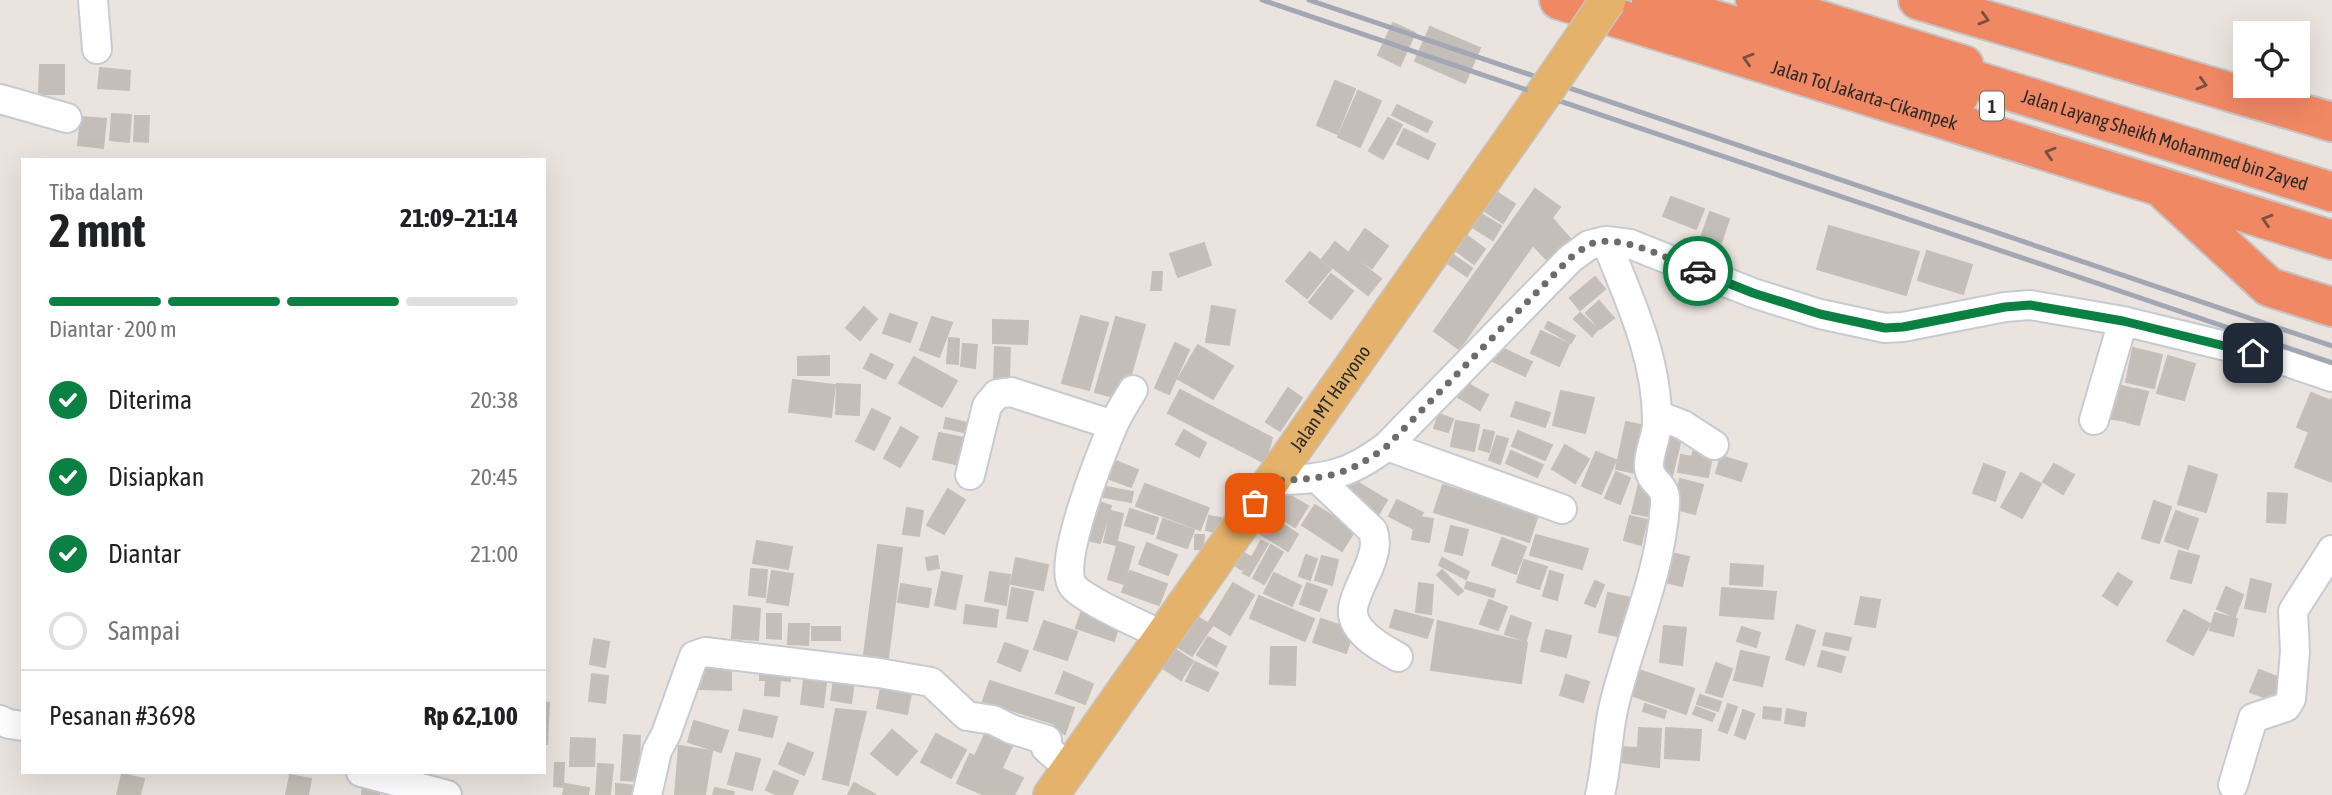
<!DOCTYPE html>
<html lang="id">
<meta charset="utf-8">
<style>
:root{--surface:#fff;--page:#f6f6f6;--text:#202124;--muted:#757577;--line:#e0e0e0;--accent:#0b8043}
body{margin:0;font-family:"Asap Condensed",sans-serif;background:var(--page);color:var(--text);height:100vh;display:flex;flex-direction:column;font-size:26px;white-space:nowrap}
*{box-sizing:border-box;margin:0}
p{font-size:23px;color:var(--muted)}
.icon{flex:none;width:38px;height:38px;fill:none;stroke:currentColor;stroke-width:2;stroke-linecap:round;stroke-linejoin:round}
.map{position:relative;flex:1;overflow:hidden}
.panel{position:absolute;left:21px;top:158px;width:525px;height:616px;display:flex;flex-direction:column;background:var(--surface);border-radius:0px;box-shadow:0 7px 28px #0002}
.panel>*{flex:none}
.controls{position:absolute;left:2233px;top:21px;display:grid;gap:14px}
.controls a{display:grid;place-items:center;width:77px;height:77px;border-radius:0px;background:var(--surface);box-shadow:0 7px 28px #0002;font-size:35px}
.pin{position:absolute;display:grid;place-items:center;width:60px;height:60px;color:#fff;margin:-30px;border-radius:14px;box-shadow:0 4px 10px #0006}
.courier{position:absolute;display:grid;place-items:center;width:70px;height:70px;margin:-35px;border:5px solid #0b8043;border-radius:50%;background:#fff;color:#222;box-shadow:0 2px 9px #0007}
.head em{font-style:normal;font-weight:700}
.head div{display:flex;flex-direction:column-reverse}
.head{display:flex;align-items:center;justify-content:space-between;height:119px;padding:0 28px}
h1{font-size:46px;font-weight:700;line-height:52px}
.bar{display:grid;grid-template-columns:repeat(4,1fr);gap:10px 7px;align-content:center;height:84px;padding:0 28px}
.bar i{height:9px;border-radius:5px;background:var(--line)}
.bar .current{background:var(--accent)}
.bar p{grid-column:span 4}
.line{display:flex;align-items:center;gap:18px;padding:0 28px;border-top:2px solid var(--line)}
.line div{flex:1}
ol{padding:0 28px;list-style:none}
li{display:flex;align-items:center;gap:21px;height:77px}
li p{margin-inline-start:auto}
li .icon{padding:7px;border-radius:50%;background:var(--accent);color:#fff;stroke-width:4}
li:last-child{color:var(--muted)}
li i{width:38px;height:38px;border:4px solid var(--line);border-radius:50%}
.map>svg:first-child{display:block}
.building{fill:#c4beb9;stroke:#c6bfb8;stroke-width:2}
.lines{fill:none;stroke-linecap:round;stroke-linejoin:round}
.minor-casing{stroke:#c6cbd3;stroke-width:32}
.major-casing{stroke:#c4c4c4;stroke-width:38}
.highway-casing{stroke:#c4c4c4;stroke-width:42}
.minor{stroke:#fff;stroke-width:28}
.major{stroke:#e4b26a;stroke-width:35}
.highway{stroke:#f08864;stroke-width:38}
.rail{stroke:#a1a7b3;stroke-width:5}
.major-bridge-casing{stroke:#c4c4c4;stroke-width:38;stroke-linecap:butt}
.major-bridge{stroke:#e4b26a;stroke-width:35}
.oneway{stroke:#7a5042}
.done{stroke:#6e6b6a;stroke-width:7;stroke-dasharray:0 12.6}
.route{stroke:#0b8043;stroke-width:9}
.labels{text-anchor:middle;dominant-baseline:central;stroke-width:6;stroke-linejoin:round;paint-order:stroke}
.shield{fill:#fff;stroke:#6b6b6b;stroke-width:2}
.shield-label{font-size:18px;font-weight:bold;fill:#2b2b2b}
.street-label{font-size:19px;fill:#2b2b2b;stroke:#fff}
</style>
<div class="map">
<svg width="2332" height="795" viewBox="0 0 2332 795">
<rect width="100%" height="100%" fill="#ebe3de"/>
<path class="building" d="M1393 23 1415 33 1400 66 1378 55Z
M1430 27 1480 48 1465 83 1415 61Z
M40 65H64V94H39Z
M100 68 130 71 129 90 98 88Z
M1335 81 1355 89 1337 134 1317 125Z
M1358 91 1381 101 1360 147 1338 137Z
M1397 105 1432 122 1427 132 1392 115Z
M112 114 131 115 129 142 110 140Z
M135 116H149L148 142 134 141Z
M81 117 106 119 103 148 78 145Z
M1388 118 1402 125 1383 159 1369 151Z
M1404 129 1435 144 1428 159 1397 144Z
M1492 189 1515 204 1503 223 1480 208Z
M1535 189 1560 207 1552 218 1572 241 1548 261 1533 245 1459 349 1434 331Z
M1671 197 1704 209 1696 229 1663 216Z
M1710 212 1729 219 1721 243 1701 237Z
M1480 213 1501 226 1493 240 1472 227Z
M1829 226 1919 252 1906 295 1817 269Z
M1365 229 1388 246 1372 268 1349 252Z
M1466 235 1485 249 1474 264 1455 250Z
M1335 242 1381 279 1368 295 1322 259Z
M1204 243 1211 265 1178 277 1170 254Z
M1927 251 1972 265 1963 294 1918 280Z
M1310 252 1331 269 1307 298 1286 281Z
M1453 255 1472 268 1467 276 1447 263Z
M1153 272H1162L1161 290H1151Z
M1331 274 1353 291 1331 319 1309 302Z
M1595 277 1605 289 1580 310 1570 298Z
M1599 301 1614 318 1600 329 1586 313Z
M1212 306 1235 310 1229 345 1206 342Z
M864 307 877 319 860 340 846 328Z
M1580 313 1598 329 1592 336 1574 319Z
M890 314 917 323 910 342 883 333Z
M1081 316 1108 323 1089 390 1062 383Z
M932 317 952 323 939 357 920 350Z
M1116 317 1145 325 1124 400 1095 392Z
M993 320 1028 321 1027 344 993 343Z
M1548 322 1575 336 1571 343 1545 328Z
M1541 331 1569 344 1559 366 1531 353Z
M949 338 959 339 958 364 947 363Z
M1175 343 1189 350 1169 394 1155 388Z
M963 344 977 345 975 368 961 366Z
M1198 345 1233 366 1213 399 1178 379Z
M1495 345 1532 362 1525 376 1488 359Z
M995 347 1010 348 1009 379 994 378Z
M2133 348 2162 355 2154 388 2126 382Z
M871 354 893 365 885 379 864 368Z
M829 356V375H798V357Z
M2168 356 2195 364 2184 400 2157 393Z
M914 357 957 381 942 407 899 383Z
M2112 372 2123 375 2112 419 2101 416Z
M1459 379 1488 395 1480 410 1451 393Z
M793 380 835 385 831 417 789 412Z
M837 384 860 385 859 415 836 414Z
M2122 386 2134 389 2126 421 2114 419Z
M1288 388 1302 398 1280 431 1266 422Z
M2136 389 2148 392 2139 425 2127 422Z
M1180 390 1272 438 1265 463 1168 413Z
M1561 391 1594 398 1585 433 1553 425Z
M2311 393 2331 401 2332 398V482L2295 467 2309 432 2297 427Z
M1516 402 1550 413 1545 427 1511 416Z
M872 409 890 418 874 450 856 441Z
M1439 414 1453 419 1448 432 1434 428Z
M946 418 980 426 979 435 944 428Z
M1456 421 1479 425 1474 451 1451 446Z
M1626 422 1646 426 1636 473 1616 469Z
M901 427 918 437 900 467 884 458Z
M1184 430 1206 443 1199 457 1176 444Z
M1484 430 1494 432 1489 452 1479 449Z
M1518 431 1552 445 1545 460 1512 446Z
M1663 431 1682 435 1671 480 1653 476Z
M939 433 974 440 968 467 933 459Z
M1497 436 1508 439 1500 464 1489 460Z
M1565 445 1589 459 1575 483 1552 469Z
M1694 448 1713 452 1708 477 1678 472 1681 455 1692 457Z
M1511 451 1543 465 1537 477 1506 463Z
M1596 452 1616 460 1601 494 1582 486Z
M1721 456 1747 464 1741 481 1716 473Z
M1111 459 1138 470 1131 487 1104 477Z
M1984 464 2005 472 1995 501 1973 493Z
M2054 464 2074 475 2063 494 2043 482Z
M2189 466 2217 475 2206 512 2178 504Z
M1616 472 1630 478 1620 504 1605 498Z
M2021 473 2041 484 2022 518 2001 507Z
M1352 479 1387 500 1378 515 1343 494Z
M1680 479 1703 485 1695 514 1672 508Z
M1639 483 1658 488 1652 517 1632 513Z
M1145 484 1209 508 1200 530 1136 506Z
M1443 485 1538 515 1529 542 1434 512Z
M1101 486 1133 492 1131 502 1099 496Z
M948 489 965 500 944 534 927 525Z
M1283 491 1308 506 1295 527 1270 511Z
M2268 493 2287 494 2285 523 2267 522Z
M1397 500 1423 513 1420 517 1433 519 1429 542 1412 539 1414 529 1389 516Z
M2154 501 2171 507 2159 543 2142 538Z
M1099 502 1111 506 1100 543 1088 540Z
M1315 505 1355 530 1342 551 1302 525Z
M907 508 923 511 919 536 903 534Z
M1130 509 1158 518 1153 534 1125 525Z
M1111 511 1123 514 1116 545 1104 542Z
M2176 511 2198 519 2188 549 2165 541Z
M1209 516 1221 518 1218 533 1206 530Z
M1270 516 1298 534 1288 551 1259 533Z
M1630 516 1647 520 1641 545 1624 540Z
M1163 519 1194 530 1187 548 1157 538Z
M1451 526 1468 530 1462 555 1445 551Z
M1195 535H1204L1203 549H1195Z
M1536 535 1588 549 1582 569 1530 555Z
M1502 538 1526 547 1516 574 1492 565Z
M757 541 792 547 788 569 753 563Z
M1261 541 1268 544 1249 576 1243 573Z
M1118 542 1134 547 1124 584 1108 579Z
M1147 543 1177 555 1168 575 1139 564Z
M878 545 902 548 888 658 864 655Z
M1271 545 1283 552 1264 584 1253 578Z
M1239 550 1251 557 1242 570 1231 563Z
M2179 551 2199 556 2191 583 2171 578Z
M1667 552 1689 557 1682 586 1661 581Z
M1306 555 1317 559 1310 580 1299 576Z
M937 556 939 568 928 570 926 558Z
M1322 556 1338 560 1332 585 1315 580Z
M1016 558 1048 565 1043 590 1011 584Z
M1442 558 1469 572 1466 579 1439 565Z
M1524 560 1547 567 1539 589 1517 582Z
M1731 564 1763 566 1762 586 1730 584Z
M751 569 767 570 765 597 749 595Z
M1442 570 1463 591 1458 595 1437 575Z
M772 571 793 574 788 605 767 602Z
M1130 571 1167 584 1159 605 1122 592Z
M1550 571 1563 575 1557 600 1543 596Z
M942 572 962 576 955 609 935 605Z
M990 572 1010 575 1006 605 985 601Z
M1274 573 1301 586 1292 606 1264 593Z
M2118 573 2132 582 2117 605 2103 596Z
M2251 579 2271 584 2265 612 2245 608Z
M1595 581 1604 585 1595 607 1585 603Z
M1467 582 1495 590 1493 597 1465 588Z
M1233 583 1254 595 1230 635 1209 622Z
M1307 583 1327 590 1319 611 1300 604Z
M1419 583 1433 585 1431 614 1416 612Z
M901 584 931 589 928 607 898 602Z
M2226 587 2243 595 2235 617 2217 609Z
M1012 588 1033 592 1027 621 1007 618Z
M1722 588 1776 592 1773 619 1720 615Z
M1608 593 1631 598 1622 637 1599 632Z
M1259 596 1314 619 1305 641 1250 618Z
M1861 597 1880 600 1875 627 1855 624Z
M1489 600 1507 607 1498 630 1480 624Z
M966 605 998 610 996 627 964 623Z
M734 606 760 609 758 640 732 638Z
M1083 607 1121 619 1114 641 1076 628Z
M1395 610 1433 620 1427 638 1390 627Z
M2184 610 2210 624 2193 655 2167 641Z
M2215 613 2237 619 2233 636 2210 630Z
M767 614H781V639L767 638Z
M1193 614 1212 626 1192 656 1173 644Z
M1511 616 1531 623 1526 641 1505 634Z
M1321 619 1354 630 1346 653 1313 642Z
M1044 621 1077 632 1067 660 1034 649Z
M1438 621 1527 643 1521 683 1431 670Z
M789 624H809L808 645 788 644Z
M1797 625 1815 631 1804 665 1786 659Z
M1664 626 1686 628 1682 665 1660 662Z
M812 627H840V640H812Z
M1742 627 1760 633 1756 647 1737 641Z
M1546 630 1571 636 1566 657 1541 651Z
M1826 633 1851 638 1848 650 1823 645Z
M1208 637 1226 647 1216 666 1197 655Z
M594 639 609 642 605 667 590 664Z
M1005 643 1028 651 1020 671 998 662Z
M1271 647H1296L1295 685 1270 684Z
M1173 648 1193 661 1181 680 1161 667Z
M1741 651 1769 657 1762 686 1734 680Z
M1822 651 1845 657 1841 672 1818 666Z
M699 662H731V690L699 689Z
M1195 662 1218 673 1208 691 1186 681Z
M1716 663 1732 669 1722 697 1706 692Z
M760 664 790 665V681L780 680 779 696 765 695 766 680H760Z
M1639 670 1694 689 1686 714 1630 695Z
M2259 670 2288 681 2280 703 2250 692Z
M805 672 827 675 823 707 801 704Z
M1064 672 1093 684 1085 704 1056 693Z
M835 673 855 676 851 703 831 700Z
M592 674 608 676 605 703 589 701Z
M1566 675 1589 682 1583 702 1560 695Z
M990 681 1074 708 1065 734 1053 730 1055 724 983 701Z
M881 688 911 694 907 714 877 708Z
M1700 695 1721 702 1718 711 1697 704Z
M544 702 549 703 547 744H544Z
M1645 704 1666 711 1664 718 1643 711Z
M1728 704 1737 707 1727 733 1719 730Z
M1696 707 1715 714 1712 721 1693 714Z
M1764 707 1781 709 1780 720 1763 718Z
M836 709 866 712 848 785 823 779Z
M1787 709 1806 713 1804 726 1785 723Z
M744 710 777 717 772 737 739 730Z
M1743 710 1754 714 1745 739 1735 735Z
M694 721 728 731 721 752 688 742Z
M991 721 1018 733 1002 768 975 756Z
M1639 728 1661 729 1659 767 1621 762V747L1638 748Z
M1666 728 1701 730 1699 760 1665 758Z
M892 730 917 751 897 775 871 754Z
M936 734 966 750 951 778 921 762Z
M624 735 640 736 638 781 621 780Z
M571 738 595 739 594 766H570Z
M788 743 813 753 804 775 779 764Z
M679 746 712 751 705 795H675Z
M736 753 760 759 752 790 728 784Z
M970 754 1023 778 1014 795H984L957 783Z
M555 763H564L563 787 554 786Z
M598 764 613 765 610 795H596Z
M774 771 798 781 792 795H778L766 790Z
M122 774 144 779 140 795H117Z
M290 775 311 779 308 795H286Z
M364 778 381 781 379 795H362Z
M854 783 876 795H848Z
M565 784 589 788 588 795H563Z
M616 784 638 786 637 795H616Z
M715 788 734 792 733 795H713Z"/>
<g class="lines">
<g class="minor-casing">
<path id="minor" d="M93 0 97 49
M0 99 67 118
M1133 390C1126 402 1117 415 1112 428 1101 454 1056 565 1073 586 1084 600 1143 626 1162 635
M1657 415 1683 425 1714 445
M2094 420 2123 321
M1387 446 1562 509
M970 475 987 406 997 394 1011 392 1113 425
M1317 478 1373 531C1377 544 1374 554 1369 567 1364 579 1355 595 1353 608 1350 631 1381 648 1398 657
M1270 481C1322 478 1344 479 1387 446L1570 259 1589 245 1606 241 1630 244 1753 293 1820 314 1885 328 1903 327 2005 307 2030 305 2123 321 2279 359 2332 377
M0 720 9 724 23 726
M361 772 447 795
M2233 785 2253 718 2286 707 2291 699 2295 651 2293 611 2332 550
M647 795 657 751 666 734 694 656 705 652 879 673 931 682 967 716 993 720 1011 729 1047 740 1046 748 1069 768
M1600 795C1607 766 1607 735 1614 705 1630 639 1661 573 1665 504 1667 483 1650 484 1649 467 1648 451 1658 436 1657 420 1657 357 1629 299 1606 241"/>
</g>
<g class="major-casing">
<g id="major">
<path id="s1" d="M1051 795 1545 92"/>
</g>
</g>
<g class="highway-casing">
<g id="highway">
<path id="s2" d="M1559 0 2332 240"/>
<path d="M1651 0 1959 96"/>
<path d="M1755 0 1964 65"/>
<path d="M1918 0 2332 122"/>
<path id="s3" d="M1933 67 2332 192"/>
<path d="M2167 193 2269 287 2332 307"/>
</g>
</g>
<use href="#minor" class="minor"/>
<use href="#major" class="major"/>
<use href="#highway" class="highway"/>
<path class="rail" d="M1262 0 2332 363
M1309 0 2332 346"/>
<g class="major-bridge-casing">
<path id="major-bridge" d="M1545 92 1608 0"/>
</g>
<use href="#major-bridge" class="major-bridge"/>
</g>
<defs><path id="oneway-chevron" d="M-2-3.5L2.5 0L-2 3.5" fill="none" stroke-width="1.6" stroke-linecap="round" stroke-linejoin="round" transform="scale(1.75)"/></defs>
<g class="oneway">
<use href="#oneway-chevron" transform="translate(1984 19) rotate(16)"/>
<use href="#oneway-chevron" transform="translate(1748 59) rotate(-163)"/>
<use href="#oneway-chevron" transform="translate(2202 84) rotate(16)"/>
<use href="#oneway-chevron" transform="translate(2050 153) rotate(-163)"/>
<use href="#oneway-chevron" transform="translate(2267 220) rotate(-163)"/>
</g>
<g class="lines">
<path class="done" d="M1255 503 1270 481C1322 478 1344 479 1387 446L1570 258C1576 254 1582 249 1588 245 1618 231 1670 260 1698 271"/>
<path class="route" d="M1698 271 1753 293 1820 314 1885 328 1903 327 2005 307 2030 305 2123 321 2253 353"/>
</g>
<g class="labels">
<rect class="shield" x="1980" y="91.5" width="24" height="29" rx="5"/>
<g class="shield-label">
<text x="1992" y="106">1</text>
</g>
<g class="street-label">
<text stroke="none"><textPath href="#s2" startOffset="320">Jalan Tol Jakarta–Cikampek</textPath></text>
<text stroke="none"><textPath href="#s3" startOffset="243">Jalan Layang Sheikh Mohammed bin Zayed</textPath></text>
<text stroke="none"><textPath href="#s1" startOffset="485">Jalan MT Haryono</textPath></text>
</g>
</g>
</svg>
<div class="controls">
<a><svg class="icon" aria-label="locate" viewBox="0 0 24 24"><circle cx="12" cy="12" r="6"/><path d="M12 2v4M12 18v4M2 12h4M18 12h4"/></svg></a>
</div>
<div class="pin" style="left:1255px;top:503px;background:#ea580c"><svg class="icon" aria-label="bag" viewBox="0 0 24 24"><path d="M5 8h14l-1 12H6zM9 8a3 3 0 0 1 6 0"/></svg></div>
<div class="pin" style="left:2253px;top:353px;background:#1f2937"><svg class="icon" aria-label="home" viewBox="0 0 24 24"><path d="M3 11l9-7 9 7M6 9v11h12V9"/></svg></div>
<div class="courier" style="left:1698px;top:271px"><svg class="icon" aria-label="car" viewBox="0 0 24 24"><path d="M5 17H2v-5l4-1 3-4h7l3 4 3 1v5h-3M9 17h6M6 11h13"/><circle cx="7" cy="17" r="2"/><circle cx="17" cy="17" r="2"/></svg></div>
<section class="panel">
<div class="head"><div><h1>2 mnt</h1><p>Tiba dalam</p></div><em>21:09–21:14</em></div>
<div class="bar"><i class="current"></i><i class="current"></i><i class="current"></i><i></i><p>Diantar · 200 m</p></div>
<ol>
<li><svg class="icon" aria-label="check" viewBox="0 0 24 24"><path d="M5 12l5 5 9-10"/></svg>Diterima<p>20:38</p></li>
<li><svg class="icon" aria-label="check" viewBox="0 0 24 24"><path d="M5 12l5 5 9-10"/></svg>Disiapkan<p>20:45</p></li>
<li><svg class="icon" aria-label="check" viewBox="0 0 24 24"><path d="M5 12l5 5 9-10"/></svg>Diantar<p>21:00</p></li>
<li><i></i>Sampai</li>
</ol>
<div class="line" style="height:91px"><div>Pesanan #3698</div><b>Rp 62,100</b></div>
</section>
</div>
